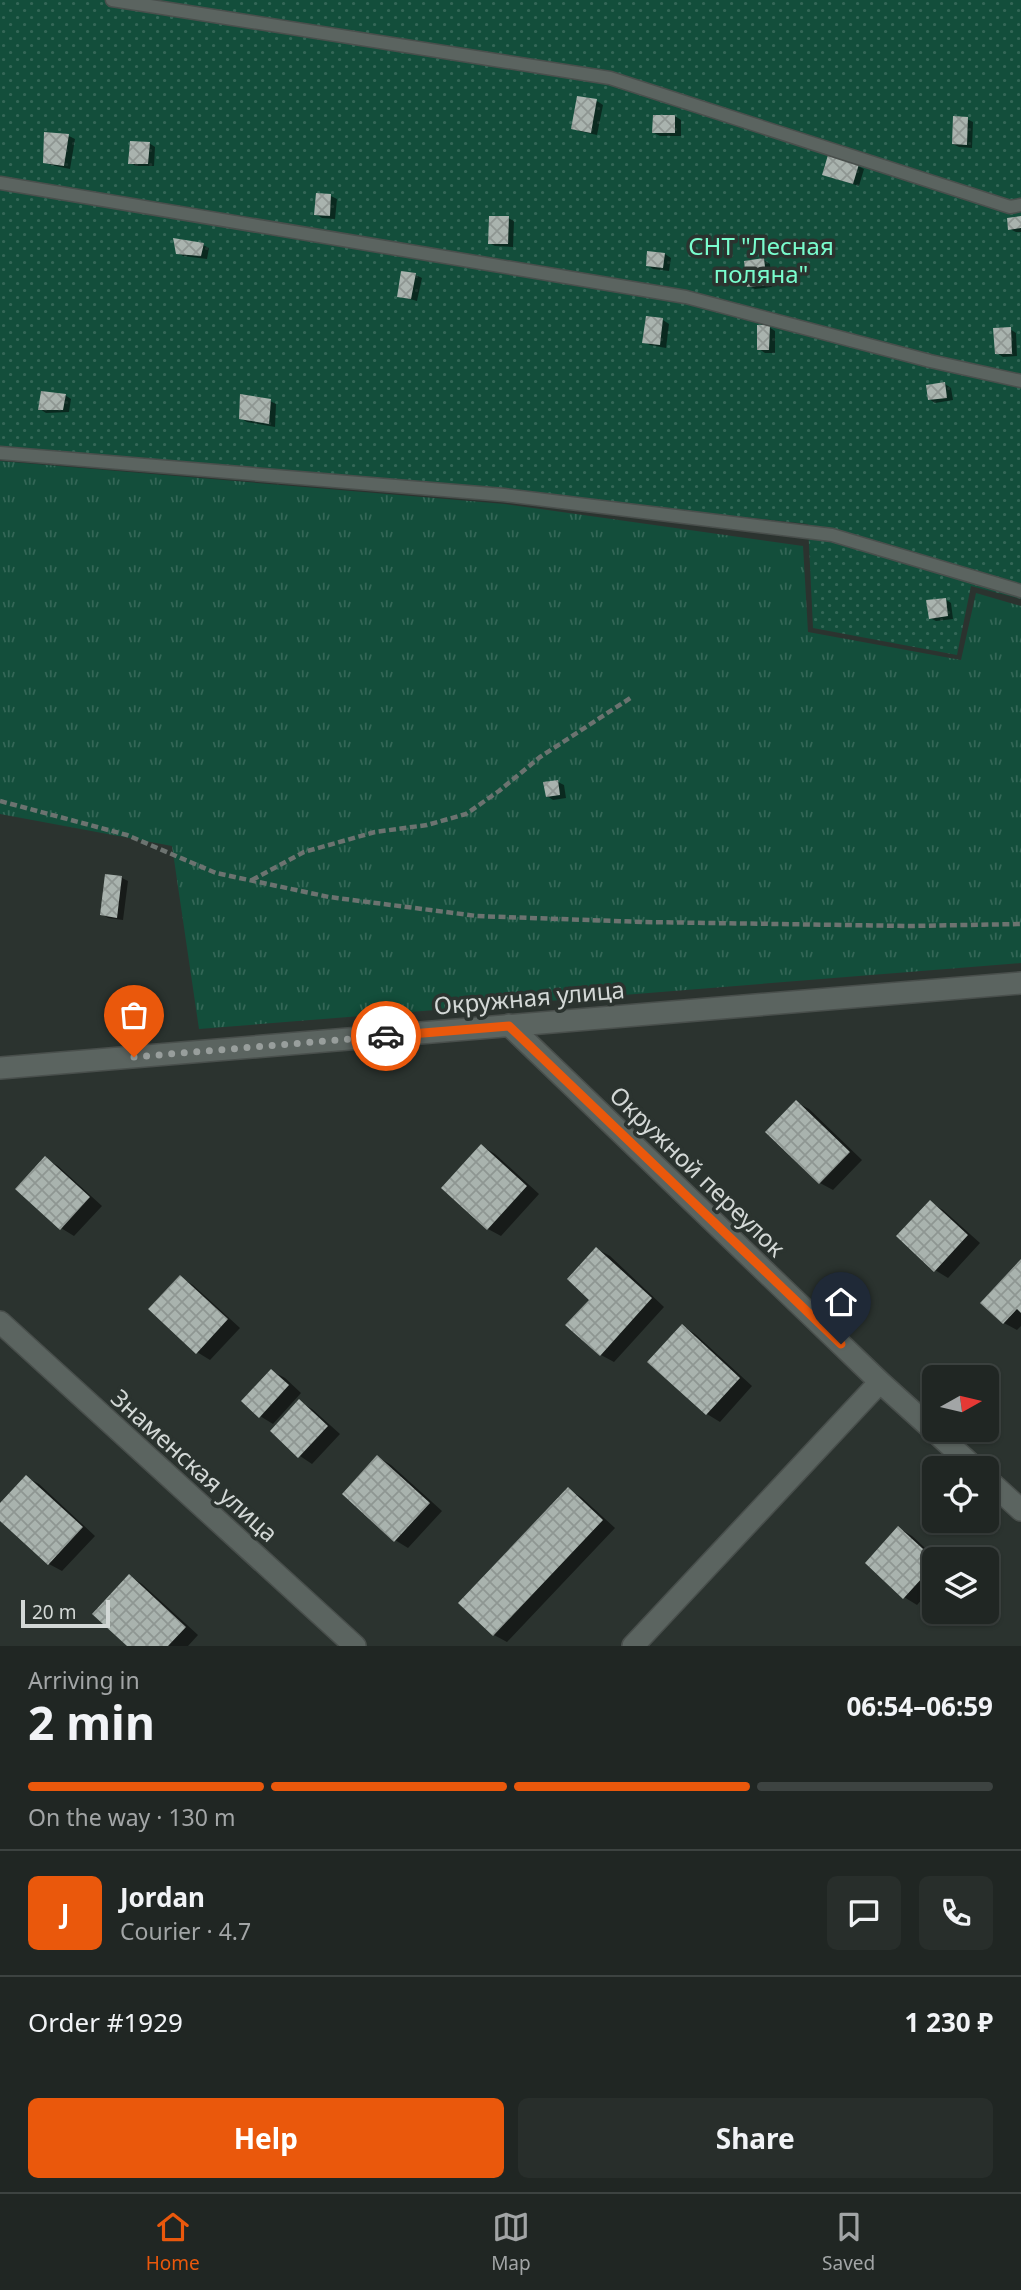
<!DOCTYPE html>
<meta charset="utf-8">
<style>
:root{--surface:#202623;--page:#282e2b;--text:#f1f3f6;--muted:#a2a5a6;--line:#3d4341;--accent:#ea580c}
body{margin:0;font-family:"Noto Sans",sans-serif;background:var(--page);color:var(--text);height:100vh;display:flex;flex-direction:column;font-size:26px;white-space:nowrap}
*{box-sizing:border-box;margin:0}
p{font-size:23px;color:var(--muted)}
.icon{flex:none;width:38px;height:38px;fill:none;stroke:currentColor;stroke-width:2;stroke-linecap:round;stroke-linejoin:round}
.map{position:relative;height:1646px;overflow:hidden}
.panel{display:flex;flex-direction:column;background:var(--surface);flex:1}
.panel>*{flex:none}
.needle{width:46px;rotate:82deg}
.tools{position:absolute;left:922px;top:1365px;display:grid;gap:14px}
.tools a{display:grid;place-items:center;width:77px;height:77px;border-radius:10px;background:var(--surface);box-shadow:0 2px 5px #0004,0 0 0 2px var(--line);font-size:35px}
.scale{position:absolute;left:21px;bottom:18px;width:89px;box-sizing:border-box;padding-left:7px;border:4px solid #d3d8d6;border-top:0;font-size:19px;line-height:24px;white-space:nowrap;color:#d3d8d6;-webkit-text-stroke:5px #2b332f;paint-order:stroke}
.pin{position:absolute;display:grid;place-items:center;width:60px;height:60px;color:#fff;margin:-72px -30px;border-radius:50% 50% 50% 0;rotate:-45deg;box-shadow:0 0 7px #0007}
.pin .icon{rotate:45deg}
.courier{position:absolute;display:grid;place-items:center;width:70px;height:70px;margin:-35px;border:5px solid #ea580c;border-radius:50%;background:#fff;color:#222;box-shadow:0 2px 9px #0007}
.summary em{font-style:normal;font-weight:700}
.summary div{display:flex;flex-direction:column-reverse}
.summary{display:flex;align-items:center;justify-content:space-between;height:119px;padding:0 28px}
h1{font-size:46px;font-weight:700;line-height:52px}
.bar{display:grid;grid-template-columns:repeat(4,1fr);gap:10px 7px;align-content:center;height:84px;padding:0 28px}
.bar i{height:9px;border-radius:5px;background:var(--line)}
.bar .selected{background:var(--accent)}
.bar p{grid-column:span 4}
.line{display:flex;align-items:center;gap:18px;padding:0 28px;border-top:2px solid var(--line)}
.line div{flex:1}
.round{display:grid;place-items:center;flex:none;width:74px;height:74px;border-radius:10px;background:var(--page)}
.primary-button{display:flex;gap:14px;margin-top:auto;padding:14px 28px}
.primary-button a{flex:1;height:80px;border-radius:10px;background:var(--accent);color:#fff;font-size:28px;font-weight:700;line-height:80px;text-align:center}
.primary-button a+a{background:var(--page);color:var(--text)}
.tabs{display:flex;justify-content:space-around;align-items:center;height:98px;border-top:2px solid var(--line);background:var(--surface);font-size:19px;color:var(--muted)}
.tabs a{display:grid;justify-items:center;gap:4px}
.tabs .selected{color:var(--accent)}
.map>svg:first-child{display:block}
.grass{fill:url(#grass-tufts)}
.park{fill:url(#park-dots)}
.shadow{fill:#0007}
.building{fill:url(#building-cross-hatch)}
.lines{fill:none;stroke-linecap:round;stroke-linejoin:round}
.service-casing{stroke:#494f4c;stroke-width:15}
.minor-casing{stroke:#494f4c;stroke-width:24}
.path{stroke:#6c7370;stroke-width:4.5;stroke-dasharray:7 3.5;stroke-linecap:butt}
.service{stroke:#5b6460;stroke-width:12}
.minor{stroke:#5b6460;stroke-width:21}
.done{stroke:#989e9c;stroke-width:7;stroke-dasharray:0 12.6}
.route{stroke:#ea580c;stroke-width:9}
.labels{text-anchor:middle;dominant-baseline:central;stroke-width:7;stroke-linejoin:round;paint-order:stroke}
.park-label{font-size:24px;fill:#79fccd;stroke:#2b332f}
.street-label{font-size:24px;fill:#d3d8d6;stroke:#2b332f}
</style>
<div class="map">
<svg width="1021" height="1646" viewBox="0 0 1021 1646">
<defs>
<pattern id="grass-tufts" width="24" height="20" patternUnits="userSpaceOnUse" patternTransform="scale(1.75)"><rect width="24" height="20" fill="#134e3b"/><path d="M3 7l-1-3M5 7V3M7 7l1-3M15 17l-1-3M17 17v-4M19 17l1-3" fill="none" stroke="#346757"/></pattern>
<pattern id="park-dots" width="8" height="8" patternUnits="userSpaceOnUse" patternTransform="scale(1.75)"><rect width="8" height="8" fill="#134e3b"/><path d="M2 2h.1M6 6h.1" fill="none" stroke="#346757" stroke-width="1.8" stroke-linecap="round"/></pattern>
<pattern id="building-cross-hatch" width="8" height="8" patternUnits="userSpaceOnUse" patternTransform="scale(1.75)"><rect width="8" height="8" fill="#a9b3ae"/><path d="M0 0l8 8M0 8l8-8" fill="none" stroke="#8e9692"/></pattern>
</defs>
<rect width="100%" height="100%" fill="#2b332f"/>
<path class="grass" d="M0 461 505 504 803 546 808 632 961 660 976 593 1021 606V963L199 1029 172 846 0 814Z"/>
<path class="park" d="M0 0H1021V599L971 586 957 655 813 628 808 524 516 492 0 446Z"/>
<path class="shadow" d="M578 98 597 101 603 105 597 135 579 131 573 128Z
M675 116 681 120V136H660L654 133Z
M967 119 973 122 972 148 959 147 953 144Z
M69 136 75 139 70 169 51 165 45 162Z
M149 143 155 147 154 166H136L130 163Z
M858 166 864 169 859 186 830 177Z
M331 196 337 199 335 219 322 218 316 214Z
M508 218 514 221 513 247 495 246 489 243Z
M1021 218V232H1016L1010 229Z
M203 245 209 248 207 259 183 256 177 252Z
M665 254 671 258 669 271 653 269 647 265Z
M764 260 770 264 772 287 755 289 749 286Z
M416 275 422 278 417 301 399 296Z
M647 318 663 320 669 324 666 348 650 345 644 342Z
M769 327 775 331V353H765L759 349Z
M1010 329 1016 333 1017 356 1003 357 997 353Z
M945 384 951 388 953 400 935 403 929 399Z
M65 395 71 399 69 412 46 413 40 409Z
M270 401 276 404 275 427 247 422 240 418Z
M945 599 951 603 953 619 936 621 930 618Z
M558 782 564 785 566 798 553 800 547 796Z
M122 878 128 881 123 920 108 918 102 914Z
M796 1102 809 1109 862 1160 833 1190 820 1183Z
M482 1146 495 1154 539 1194 501 1236 488 1229Z
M45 1158 58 1166 102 1206 74 1236 61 1228Z
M930 1202 943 1210 980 1243 948 1278 935 1270Z
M597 1249 610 1256 664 1307 614 1362 601 1355 591 1299Z
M1021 1261V1326L1017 1330 1004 1323 982 1303Z
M180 1277 193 1285 240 1328 210 1360 197 1352Z
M682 1326 695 1334 752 1386 720 1422 707 1414Z
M272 1371 285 1378 301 1393 273 1424 260 1416Z
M299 1401 312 1409 340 1434 312 1464 300 1456Z
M378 1457 391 1465 442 1511 408 1548 395 1540Z
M26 1477 39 1484 95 1536 62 1571 49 1564 0 1519V1505Z
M568 1489 581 1497 615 1528 507 1642 494 1635 461 1603Z
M899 1528 912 1536 937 1559H934V1586L917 1605 904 1597Z
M130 1576 142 1584 198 1635 188 1646H130L95 1614Z"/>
<path class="building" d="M577 96 597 99 591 133 571 129Z
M653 115H675V133H652Z
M953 116 968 117 967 145 952 144Z
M44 132 69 134 64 166 43 163Z
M130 141 150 142 148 164H128Z
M828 155 859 164 853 184 822 175Z
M316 193 331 194 330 216 314 215Z
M489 216H509L508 244H488Z
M1021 216V228L1008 230 1007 218Z
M173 238 204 243 201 256 176 254Z
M647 251 665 253 663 268 646 266Z
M764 258 767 285 747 287 744 261Z
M401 271 416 273 411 299 397 297Z
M646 316 663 318 660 345 642 343Z
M757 325H770L769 350H757Z
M1011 327 1012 354H995L993 328Z
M945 382 947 398 928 400 926 385Z
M41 391 66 394 63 410H38Z
M240 394 271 399 269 424 239 419Z
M946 598 948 616 929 619 926 600Z
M558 780 560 795 546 797 543 782Z
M105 874 122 876 117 918 100 915Z
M796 1100 850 1152 819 1184 765 1132Z
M481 1144 527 1186 487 1230 441 1188Z
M45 1156 90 1197 60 1230 15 1189Z
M930 1200 968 1235 934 1272 896 1236Z
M596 1247 652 1298 600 1356 565 1325 589 1300 567 1279Z
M1021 1259V1313L1017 1309 1003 1324 980 1303Z
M180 1275 228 1319 196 1354 148 1309Z
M682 1324 740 1378 706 1415 647 1362Z
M271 1369 289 1385 259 1418 241 1401Z
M299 1399 328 1426 298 1458 270 1431Z
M377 1455 430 1503 394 1542 342 1494Z
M26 1475 83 1527 48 1565 0 1521V1503Z
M568 1487 603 1520 493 1636 458 1603Z
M898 1526 934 1559V1565L903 1599 865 1563Z
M129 1574 186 1627 168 1646H127L92 1614Z"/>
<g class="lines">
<g class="service-casing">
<path id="service" d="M112 0 610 78 1010 207 1021 205
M0 183 686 297 930 361 1021 381
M0 453 504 495 832 535 1021 591"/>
</g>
<g class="minor-casing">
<path id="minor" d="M509 1025 880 1382 975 1468
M0 1068 1021 983
M0 1322 355 1646
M987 1479 1021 1510
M633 1646 880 1382"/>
</g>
<path class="path" d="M0 801 127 835 216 873 329 897 477 916 643 922 911 926 1021 924
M252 880 304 852 375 832 427 825 466 814 499 791 540 757 632 697"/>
<use href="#service" class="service"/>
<use href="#minor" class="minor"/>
</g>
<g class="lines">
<path class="done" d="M134 1057 386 1036"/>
<path class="route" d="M386 1036 509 1026 841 1344"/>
</g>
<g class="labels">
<g class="park-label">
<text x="761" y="245">СНТ "Лесная<tspan x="761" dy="28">поляна"</tspan></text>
</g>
<g class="street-label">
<text transform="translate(529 997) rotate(-5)">Окружная улица</text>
<text transform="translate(698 1171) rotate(44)">Окружной переулок</text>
<text transform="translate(195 1465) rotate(42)">Знаменская улица</text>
</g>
</g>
</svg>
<div class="tools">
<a><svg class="needle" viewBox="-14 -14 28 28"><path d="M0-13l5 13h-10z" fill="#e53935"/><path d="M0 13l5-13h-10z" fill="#a2a5a6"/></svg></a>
<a><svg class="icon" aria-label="locate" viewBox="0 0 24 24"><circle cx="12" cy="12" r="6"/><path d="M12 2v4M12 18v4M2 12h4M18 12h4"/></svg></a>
<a><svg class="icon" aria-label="layers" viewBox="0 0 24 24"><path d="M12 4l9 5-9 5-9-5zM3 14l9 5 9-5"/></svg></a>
</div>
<div class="scale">20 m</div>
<div class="pin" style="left:134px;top:1057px;background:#ea580c"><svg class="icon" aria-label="bag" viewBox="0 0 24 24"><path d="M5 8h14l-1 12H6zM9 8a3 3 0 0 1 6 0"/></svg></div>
<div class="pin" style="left:841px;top:1344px;background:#1f2937"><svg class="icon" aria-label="home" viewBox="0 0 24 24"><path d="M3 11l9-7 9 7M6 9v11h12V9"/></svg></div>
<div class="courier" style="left:386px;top:1036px"><svg class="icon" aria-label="car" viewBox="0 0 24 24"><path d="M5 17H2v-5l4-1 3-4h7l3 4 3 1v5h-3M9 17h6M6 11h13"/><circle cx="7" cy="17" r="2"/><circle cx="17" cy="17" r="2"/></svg></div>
</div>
<section class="panel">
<div class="summary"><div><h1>2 min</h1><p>Arriving in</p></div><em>06:54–06:59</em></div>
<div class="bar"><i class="selected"></i><i class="selected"></i><i class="selected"></i><i></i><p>On the way · 130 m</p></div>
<div class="line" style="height:126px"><b class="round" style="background:var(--accent);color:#fff">J</b><div><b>Jordan</b><p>Courier · 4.7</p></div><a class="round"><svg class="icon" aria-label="chat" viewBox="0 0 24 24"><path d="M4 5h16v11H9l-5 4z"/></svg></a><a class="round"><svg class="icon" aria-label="phone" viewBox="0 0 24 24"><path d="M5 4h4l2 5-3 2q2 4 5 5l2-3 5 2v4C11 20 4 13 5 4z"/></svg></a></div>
<div class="line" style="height:91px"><div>Order #1929</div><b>1 230 ₽</b></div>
<div class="primary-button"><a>Help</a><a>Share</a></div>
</section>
<nav class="tabs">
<a class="selected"><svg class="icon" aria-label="home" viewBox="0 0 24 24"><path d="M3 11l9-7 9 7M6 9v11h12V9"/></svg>Home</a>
<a><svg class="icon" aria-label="map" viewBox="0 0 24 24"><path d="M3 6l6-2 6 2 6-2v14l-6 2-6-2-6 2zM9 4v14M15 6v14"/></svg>Map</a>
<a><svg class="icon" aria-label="saved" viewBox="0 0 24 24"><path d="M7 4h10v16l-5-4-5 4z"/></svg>Saved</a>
</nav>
